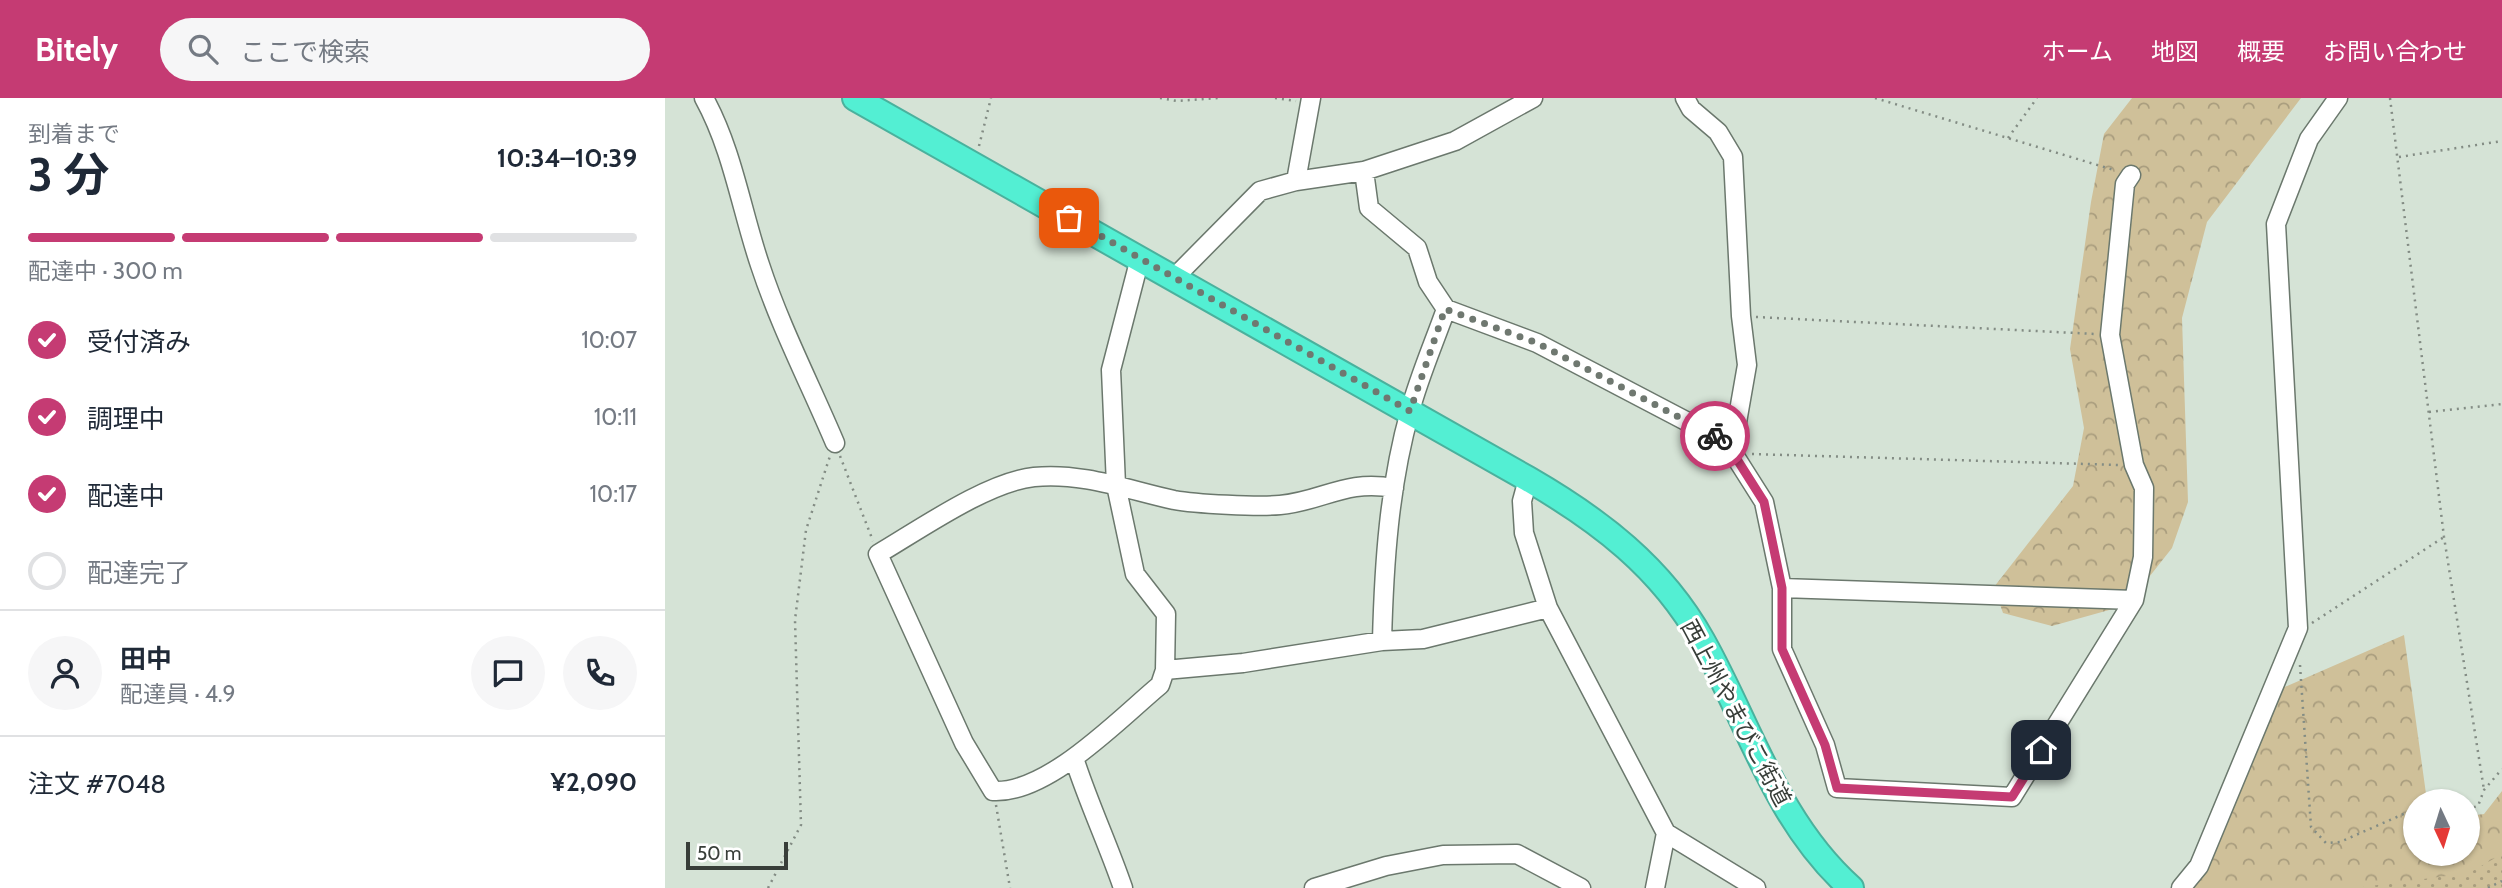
<!DOCTYPE html>
<html lang="ja">
<meta charset="utf-8">
<style>
:root{--surface:#fff;--page:#f6f6f7;--text:#1f2937;--muted:#747a83;--line:#e0e1e3;--accent:#c53b73}
body{margin:0;font-family:Cabin,"Noto Sans JP",sans-serif;background:var(--page);color:var(--text);height:100vh;display:flex;flex-direction:column;font-size:26px;white-space:nowrap}
*{box-sizing:border-box;margin:0}
p{font-size:23px;color:var(--muted)}
.icon{flex:none;width:38px;height:38px;fill:none;stroke:currentColor;stroke-width:2;stroke-linecap:round;stroke-linejoin:round}
.map{position:relative;flex:1;overflow:hidden}
.drawer{display:flex;flex-direction:column;background:var(--surface);width:665px}
.drawer>*{flex:none}
.needle{width:46px;rotate:176deg}
.controls{position:absolute;left:1738px;top:691px;display:grid;gap:14px}
.controls a{display:grid;place-items:center;width:77px;height:77px;border-radius:50%;background:var(--surface);box-shadow:0 2px 5px #0004;font-size:35px}
.scale{position:absolute;left:21px;bottom:18px;width:102px;box-sizing:border-box;padding-left:7px;border:4px solid #383e39;border-top:0;font-size:19px;line-height:24px;white-space:nowrap;color:#383e39;-webkit-text-stroke:5px #fff;paint-order:stroke}
.pin{position:absolute;display:grid;place-items:center;width:60px;height:60px;color:#fff;margin:-30px;border-radius:14px;box-shadow:0 4px 10px #0006}
.courier{position:absolute;display:grid;place-items:center;width:70px;height:70px;margin:-35px;border:5px solid #c53b73;border-radius:50%;background:#fff;color:#222;box-shadow:0 2px 9px #0007}
.summary em{font-style:normal;font-weight:700}
.summary div{display:flex;flex-direction:column-reverse}
.summary{display:flex;align-items:center;justify-content:space-between;height:119px;padding:0 28px}
h1{font-size:46px;font-weight:700;line-height:52px}
.bar{display:grid;grid-template-columns:repeat(4,1fr);gap:10px 7px;align-content:center;height:84px;padding:0 28px}
.bar i{height:9px;border-radius:5px;background:var(--line)}
.bar .active{background:var(--accent)}
.bar p{grid-column:span 4}
.line{display:flex;align-items:center;gap:18px;padding:0 28px;border-top:2px solid var(--line)}
.line div{flex:1}
.round{display:grid;place-items:center;flex:none;width:74px;height:74px;border-radius:37px;background:var(--page)}
ol{padding:0 28px;list-style:none}
li{display:flex;align-items:center;gap:21px;height:77px}
li p{margin-inline-start:auto}
li .icon{padding:7px;border-radius:50%;background:var(--accent);color:#fff;stroke-width:4}
li:last-child{color:var(--muted)}
li i{width:38px;height:38px;border:4px solid var(--line);border-radius:50%}
header{display:flex;align-items:center;gap:42px;box-sizing:border-box;height:98px;padding:0 35px;background:var(--accent);color:#fff}
header strong{font-size:33px}
nav{display:flex;gap:38px;margin-inline-start:auto;font-size:24px}
.search{width:490px;height:63px;background:var(--page);display:flex;align-items:center;gap:18px;box-sizing:border-box;padding:0 24px;border-radius:38px;color:var(--muted);font-size:26px}
main{display:flex;flex:1;min-height:0}
.map>svg:first-child{display:block}
.forest{fill:url(#forest-crowns)}
.park{fill:url(#park-dots)}
.lines{fill:none;stroke-linecap:round;stroke-linejoin:round}
.minor-casing{stroke:#6b786d;stroke-width:21}
.highway-casing{stroke:#4ab19d;stroke-width:28}
.path{stroke:#838c84;stroke-width:2.5;stroke-dasharray:2 5;stroke-linecap:butt}
.minor{stroke:#fff;stroke-width:18}
.highway{stroke:#53efd3;stroke-width:24}
.done{stroke:#6f7870;stroke-width:7;stroke-dasharray:0 12.6}
.route{stroke:#c53b73;stroke-width:9}
.labels{text-anchor:middle;dominant-baseline:central;stroke-width:6;stroke-linejoin:round;paint-order:stroke}
.street-label{font-size:23px;fill:#383e39;stroke:#fff}
</style>
<header>
<strong>Bitely</strong>
<div class="search"><svg class="icon" aria-label="search" viewBox="0 0 24 24"><circle cx="10" cy="10" r="6"/><path d="M15 15l6 6"/></svg>ここで検索</div>
<nav><a>ホーム</a><a>地図</a><a>概要</a><a>お問い合わせ</a></nav>
</header>
<main>
<section class="drawer">
<div class="summary"><div><h1>3 分</h1><p>到着まで</p></div><em>10:34–10:39</em></div>
<div class="bar"><i class="active"></i><i class="active"></i><i class="active"></i><i></i><p>配達中 · 300 m</p></div>
<ol>
<li><svg class="icon" aria-label="check" viewBox="0 0 24 24"><path d="M5 12l5 5 9-10"/></svg>受付済み<p>10:07</p></li>
<li><svg class="icon" aria-label="check" viewBox="0 0 24 24"><path d="M5 12l5 5 9-10"/></svg>調理中<p>10:11</p></li>
<li><svg class="icon" aria-label="check" viewBox="0 0 24 24"><path d="M5 12l5 5 9-10"/></svg>配達中<p>10:17</p></li>
<li><i></i>配達完了</li>
</ol>
<div class="line" style="height:126px"><a class="round"><svg class="icon" aria-label="person" viewBox="0 0 24 24"><circle cx="12" cy="8" r="4"/><path d="M4 21q1-7 8-7t8 7"/></svg></a><div><b>田中</b><p>配達員 · 4.9</p></div><a class="round"><svg class="icon" aria-label="chat" viewBox="0 0 24 24"><path d="M4 5h16v11H9l-5 4z"/></svg></a><a class="round"><svg class="icon" aria-label="phone" viewBox="0 0 24 24"><path d="M5 4h4l2 5-3 2q2 4 5 5l2-3 5 2v4C11 20 4 13 5 4z"/></svg></a></div>
<div class="line" style="height:91px"><div>注文 #7048</div><b>¥2,090</b></div>
</section>
<div class="map">
<svg width="1837" height="790" viewBox="0 0 1837 790">
<defs>
<pattern id="forest-crowns" width="20" height="18" patternUnits="userSpaceOnUse" patternTransform="scale(1.75)"><rect width="20" height="18" fill="#cfc099"/><path d="M2 6a3 3 0 1 1 6 0M12 15a3 3 0 1 1 6 0" fill="none" stroke="#a99d7e"/></pattern>
<pattern id="park-dots" width="8" height="8" patternUnits="userSpaceOnUse" patternTransform="scale(1.75)"><rect width="8" height="8" fill="#cfc099"/><path d="M2 2h.1M6 6h.1" fill="none" stroke="#a99d7e" stroke-width="1.8" stroke-linecap="round"/></pattern>
</defs>
<rect width="100%" height="100%" fill="#d5e3d6"/>
<path class="forest" d="M1467 0H1636L1542 124 1517 220 1523 404 1507 450 1462 507 1387 528 1338 515 1329 489 1408 388 1419 330 1405 251 1426 104 1439 36Z
M1739 537 1762 703 1750 704V756H1802L1803 718 1819 716 1837 693V790H1528L1543 771 1615 591Z"/>
<path class="park" d="M1837 756V790H1690L1804 775Z"/>
<g class="lines">
<g class="minor-casing">
<path id="minor" d="M39 0C68 53 76 111 95 167 115 228 145 286 170 345
M1020 0 1026 11 1053 34 1068 59 1076 218 1082 267 1067 353
M699 73 704 110 752 150 763 184 781 211 872 245 1061 344 1099 404 1117 490V551L1160 647 1172 690 1347 699 1469 502 1478 459 1479 390 1469 367 1445 237 1460 86 1466 77
M631 83 646 0
M475 160 446 272 451 387 470 476 501 516 500 572 495 587C454 621 383 696 328 693L299 645 213 456C254 432 322 384 369 379 417 374 463 392 509 402 530 406 594 409 615 407 659 403 680 381 729 390
M509 180 595 93 631 83 699 73 790 43 868 0
M863 381 857 403 859 435 883 510 1001 735 1091 790
M1117 490 1469 502
M717 543C719 466 724 388 745 313 754 279 769 245 781 211
M500 572 578 565 717 543 758 541 883 510
M409 660C423 704 443 746 458 790
M649 790 721 768 778 757 852 756 916 790
M990 790 1001 735
M1516 790 1534 768 1633 530 1611 126 1644 41 1673 0"/>
</g>
<g class="highway-casing">
<path id="highway" d="M190 0 863 381C934 422 996 469 1037 542 1085 627 1111 723 1186 790"/>
</g>
<path class="path" d="M495 0 512 3 553 0
M610 0 631 3
M1210 0 1449 72
M1725 0 1779 439 1819 692
M1343 40 1372 0
M314 48 326 0
M1734 59 1837 43
M1091 219 1431 236
M1764 314 1837 306
M1087 356 1455 367
M175 358 208 443
M1647 525 1779 439
M1635 567 1646 729 1661 745 1675 744 1750 711
M331 707 345 790
M1802 711 1813 708 1819 692 1837 671
M103 790 136 727 130 522 141 432 165 358
M1823 790 1837 783"/>
<use href="#minor" class="minor"/>
<use href="#highway" class="highway"/>
</g>
<g class="lines">
<path class="done" d="M404 120 745 313 780 211 872 245 1050 338"/>
<path class="route" d="M1050 338 1061 344 1099 404 1117 490V551L1160 647 1172 690 1347 699 1376 652"/>
</g>
<g class="labels">
<g class="street-label">
<text transform="translate(1071 615) rotate(62)">西上州やまびこ街道</text>
</g>
</g>
</svg>
<div class="controls">
<a><svg class="needle" viewBox="-14 -14 28 28"><path d="M0-13l5 13h-10z" fill="#e53935"/><path d="M0 13l5-13h-10z" fill="#747a83"/></svg></a>
</div>
<div class="scale">50 m</div>
<div class="pin" style="left:404px;top:120px;background:#ea580c"><svg class="icon" aria-label="bag" viewBox="0 0 24 24"><path d="M5 8h14l-1 12H6zM9 8a3 3 0 0 1 6 0"/></svg></div>
<div class="pin" style="left:1376px;top:652px;background:#1f2937"><svg class="icon" aria-label="home" viewBox="0 0 24 24"><path d="M3 11l9-7 9 7M6 9v11h12V9"/></svg></div>
<div class="courier" style="left:1050px;top:338px"><svg class="icon" aria-label="bike" viewBox="0 0 24 24"><circle cx="6" cy="16" r="4"/><circle cx="18" cy="16" r="4"/><path d="M6 16l4-8h5l3 8M10 8l3 8H6M13 5h3"/></svg></div>
</div>
</main>
